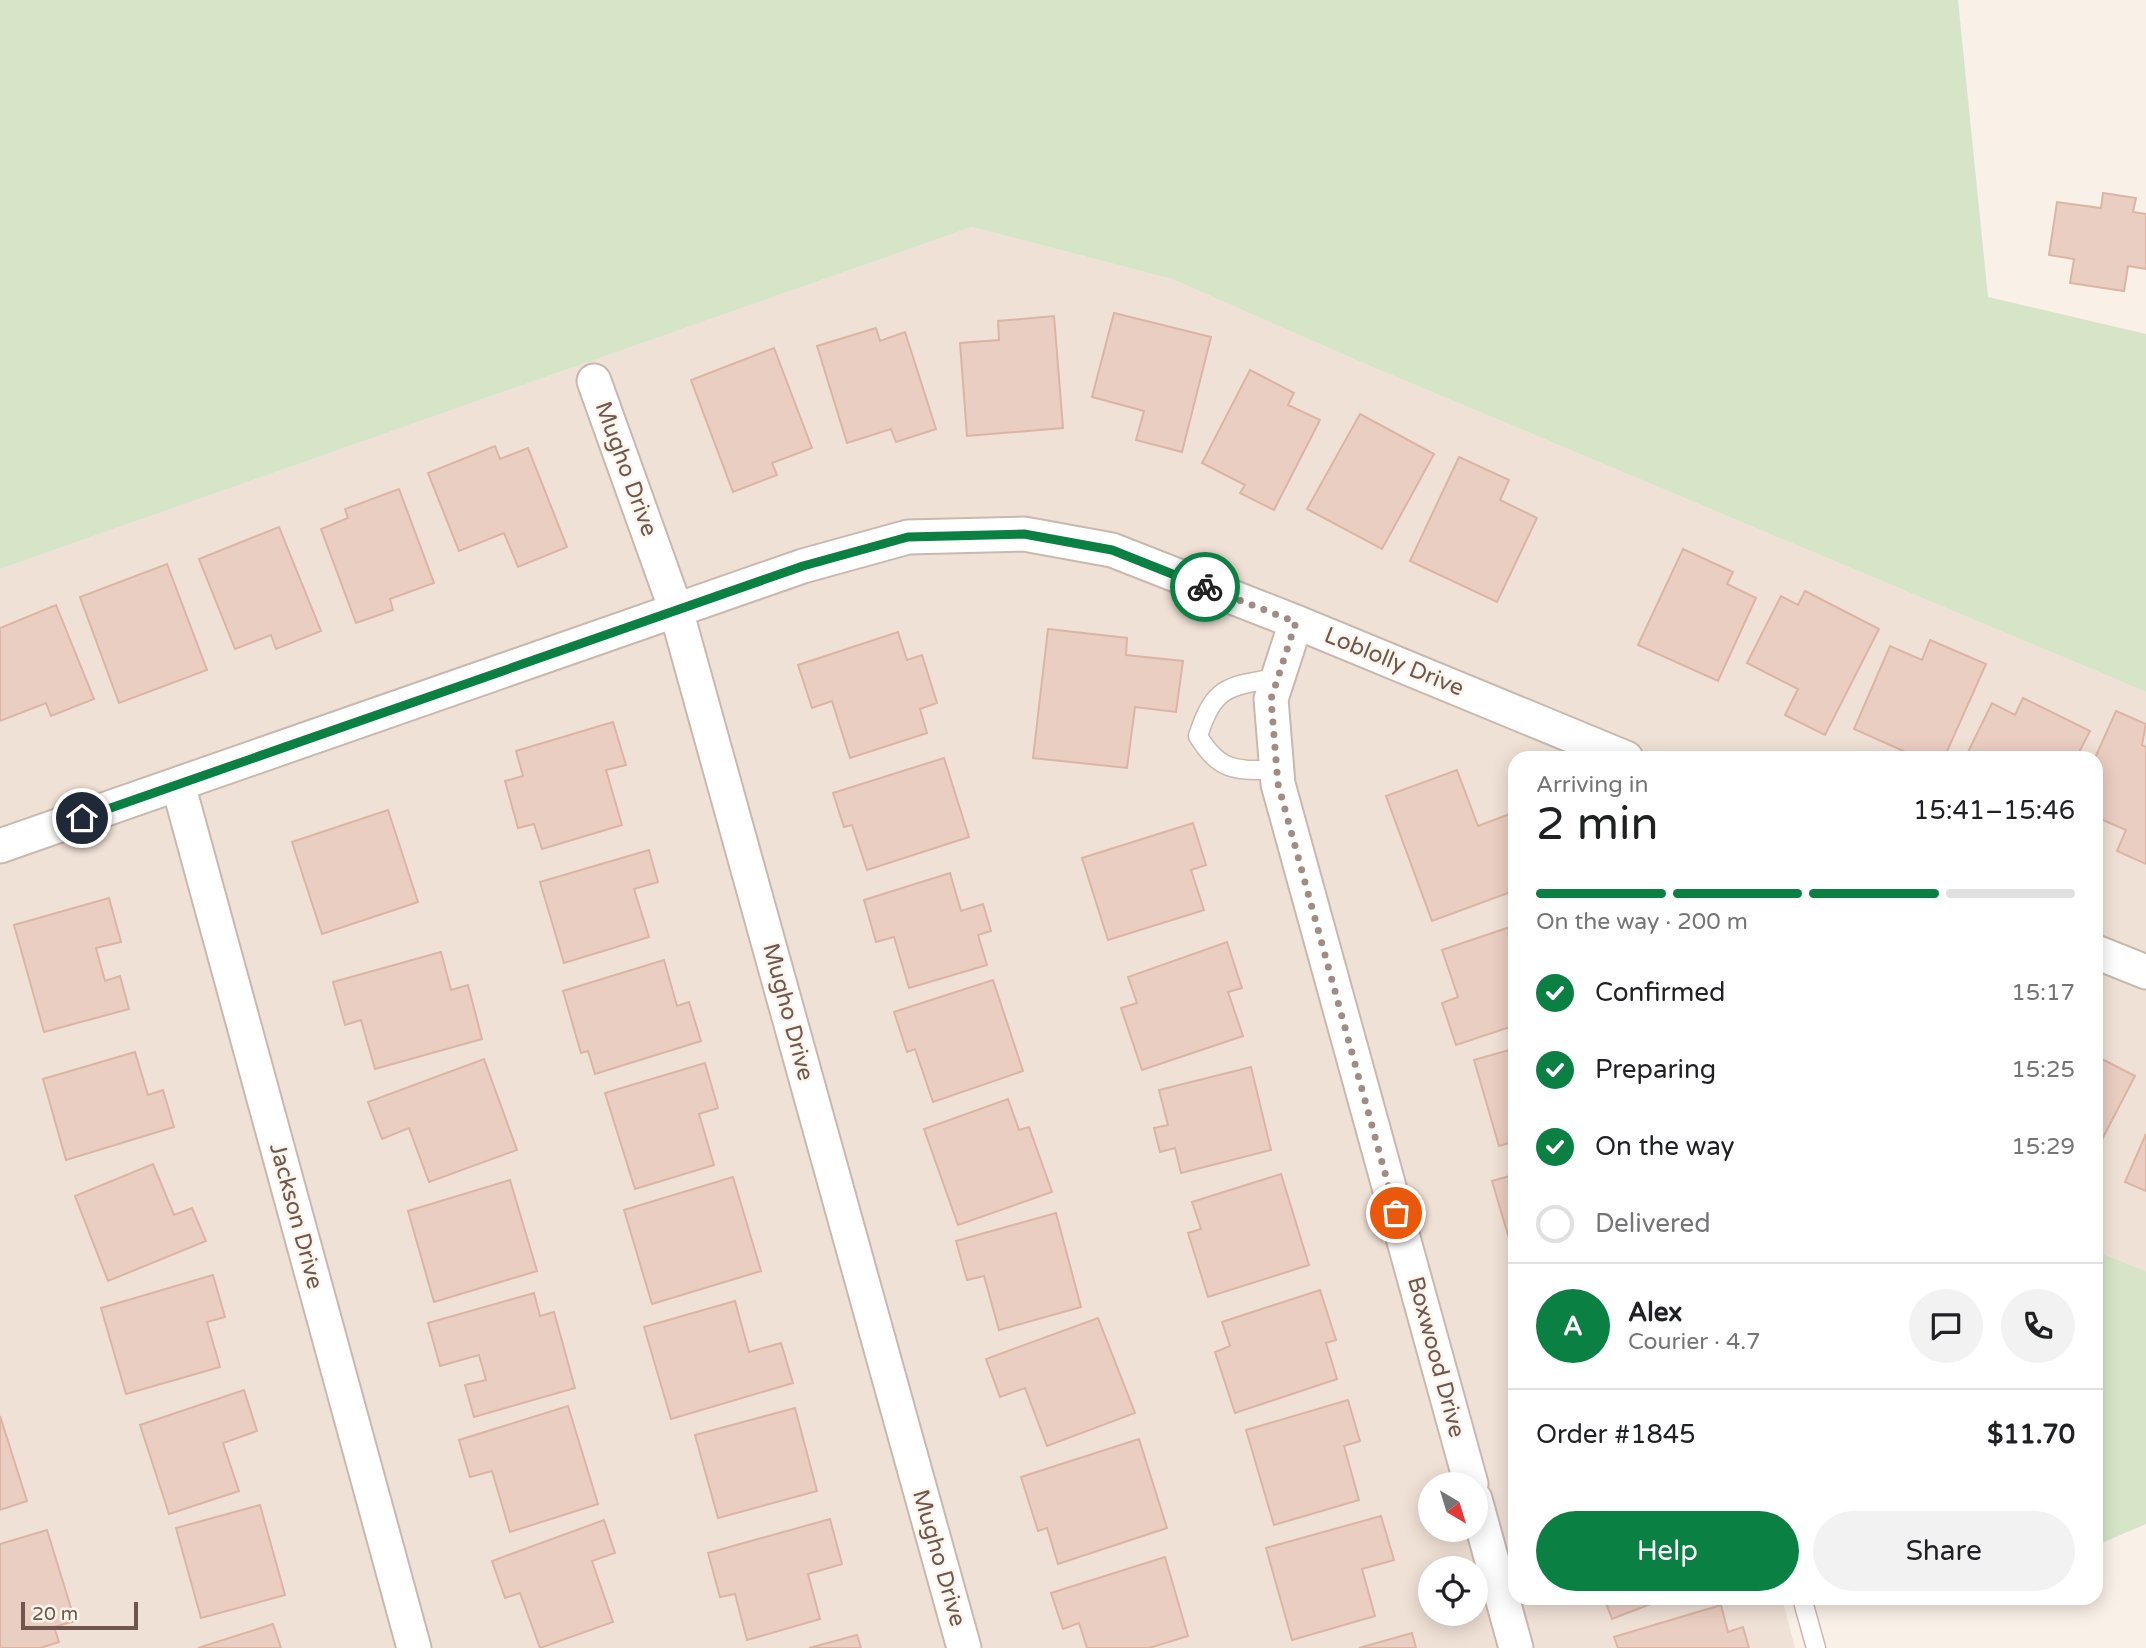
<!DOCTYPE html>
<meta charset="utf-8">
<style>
:root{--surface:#fff;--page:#f2f2f2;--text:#202124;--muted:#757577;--line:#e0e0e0;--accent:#0b8043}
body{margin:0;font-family:"Varela Round",sans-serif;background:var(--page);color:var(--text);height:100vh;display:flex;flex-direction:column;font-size:26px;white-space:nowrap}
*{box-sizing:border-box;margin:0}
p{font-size:23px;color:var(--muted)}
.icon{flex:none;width:38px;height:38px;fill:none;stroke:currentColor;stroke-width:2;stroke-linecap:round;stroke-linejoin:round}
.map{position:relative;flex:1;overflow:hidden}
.drawer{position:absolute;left:1508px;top:751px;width:595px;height:854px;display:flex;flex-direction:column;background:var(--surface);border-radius:21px;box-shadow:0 4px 18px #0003}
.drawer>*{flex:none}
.needle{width:46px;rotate:142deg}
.controls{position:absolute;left:1418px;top:1472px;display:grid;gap:14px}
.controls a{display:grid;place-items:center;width:70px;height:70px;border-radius:50%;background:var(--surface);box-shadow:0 4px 18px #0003;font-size:35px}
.scale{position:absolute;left:21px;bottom:18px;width:117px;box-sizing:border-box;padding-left:7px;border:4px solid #6f574f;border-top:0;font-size:19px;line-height:24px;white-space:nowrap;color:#6f574f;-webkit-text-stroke:5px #fcf5ec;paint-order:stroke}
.pin{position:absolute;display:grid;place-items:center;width:60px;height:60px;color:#fff;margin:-30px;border:4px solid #fff;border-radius:50%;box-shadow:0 2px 7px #0007}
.courier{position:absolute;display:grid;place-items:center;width:70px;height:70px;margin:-35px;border:5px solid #0b8043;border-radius:50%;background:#fff;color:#222;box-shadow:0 2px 9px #0007}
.overview em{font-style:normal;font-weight:600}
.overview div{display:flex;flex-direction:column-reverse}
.overview{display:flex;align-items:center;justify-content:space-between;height:119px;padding:0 28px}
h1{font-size:46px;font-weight:600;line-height:52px}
.bar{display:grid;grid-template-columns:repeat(4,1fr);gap:10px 7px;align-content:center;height:84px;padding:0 28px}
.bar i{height:9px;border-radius:5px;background:var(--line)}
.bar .current{background:var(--accent)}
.bar p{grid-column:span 4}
.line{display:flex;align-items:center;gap:18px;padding:0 28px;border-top:2px solid var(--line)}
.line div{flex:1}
.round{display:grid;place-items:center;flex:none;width:74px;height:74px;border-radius:37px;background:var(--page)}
ol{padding:0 28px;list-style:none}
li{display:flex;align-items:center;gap:21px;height:77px}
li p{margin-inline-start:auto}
li .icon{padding:7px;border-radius:50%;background:var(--accent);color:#fff;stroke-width:4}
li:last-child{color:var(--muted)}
li i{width:38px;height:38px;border:4px solid var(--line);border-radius:50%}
.button{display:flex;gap:14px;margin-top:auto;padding:14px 28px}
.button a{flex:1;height:80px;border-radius:42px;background:var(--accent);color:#fff;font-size:28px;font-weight:600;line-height:80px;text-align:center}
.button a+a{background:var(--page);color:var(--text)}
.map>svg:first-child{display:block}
.residential{fill:#f0e1d6;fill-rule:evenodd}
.green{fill:#d6e5c7}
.building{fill:#ebcec2;stroke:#dbb4a4;stroke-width:2}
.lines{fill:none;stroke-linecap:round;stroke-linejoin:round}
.lane-casing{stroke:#c9b8ae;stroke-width:21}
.street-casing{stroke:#c9b8ae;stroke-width:37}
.lane{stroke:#fff;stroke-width:18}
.street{stroke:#fff;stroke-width:33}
.done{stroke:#9f8d84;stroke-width:7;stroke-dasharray:0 12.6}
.route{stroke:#0b8043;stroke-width:9}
.labels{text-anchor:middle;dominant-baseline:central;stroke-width:5;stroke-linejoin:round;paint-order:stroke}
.street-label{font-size:23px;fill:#6f574f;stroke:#fcf5ec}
</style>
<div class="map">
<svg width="2146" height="1648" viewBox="0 0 2146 1648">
<rect width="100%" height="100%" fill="#f9f0e7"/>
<path class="residential" d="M972 227 1172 279 1356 360 2146 692V1271L2097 1251 2096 758H1516V1598H1782L1795 1648H0V569ZM1430 1484H1475V1530H1430ZM1430 1568H1475V1614H1430Z"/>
<path class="green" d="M0 0H1958L1988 297 2146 334V692L1356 360 1172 279 972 227 0 569Z
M2096 1251 2146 1271V1524L2097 1545Z"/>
<path class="building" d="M2103 193 2136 198 2133 212 2146 214V269L2128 266 2124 291 2070 283 2074 259 2049 255 2057 202 2101 208Z
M1114 313 1211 337 1182 452 1136 440 1144 411 1092 397Z
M1054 316 1063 428 967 436 960 343 999 340 998 321Z
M876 328 880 341 905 332 936 429 896 442 891 429 847 443 817 346Z
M774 348 812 448 772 463 777 475 733 492 691 380Z
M1250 370 1294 393 1288 405 1320 420 1274 510 1240 493 1245 485 1202 463Z
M1360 414 1434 454 1382 549 1307 509Z
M495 446 500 459 528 448 567 547 518 567 504 533 459 551 428 473Z
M1459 457 1509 480 1500 500 1537 518 1497 602 1410 561Z
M399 489 434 583 390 599 393 610 356 623 321 529 348 518 345 509Z
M279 527 321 631 276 649 271 635 235 649 199 559Z
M1683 549 1733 572 1727 584 1756 598 1718 681 1638 645Z
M167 564 207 670 119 703 80 597Z
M1805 591 1879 629 1825 735 1785 715 1798 689 1747 663 1781 596 1798 605Z
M56 605 94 699 51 716 46 703 0 721V628Z
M1048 629 1127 638 1126 655 1183 661 1176 712 1135 707 1127 768 1033 758Z
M898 632 907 660 922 655 937 703 920 709 927 733 850 758 832 701 812 708 798 665Z
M1930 640 1986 664 1944 758H1919L1854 729 1890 646 1922 660Z
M2023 698 2090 731 2076 758H1965L1992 703 2015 715Z
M2116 711 2146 724 2142 745 2146 747V864L2117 851 2126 830 2096 817 2095 758Z
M613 722 626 765 606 770 622 825 542 849 534 824 518 828 505 781 523 776 516 751Z
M944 758 969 837 867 870 852 825 844 827 833 793Z
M1457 770 1478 826 1515 812 1516 890 1432 921 1386 796Z
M388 810 418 902 322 934 292 842Z
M1193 823 1206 865 1191 870 1204 910 1108 940 1082 858Z
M649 850 658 882 634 889 649 937 564 963 540 882Z
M950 873 961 911 983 904 991 931 978 935 987 965 909 988 894 937 876 942 864 900Z
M109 898 121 942 96 948 105 981 120 976 129 1009 44 1032 14 925Z
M1516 925V1025L1456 1045 1442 1003 1458 997 1442 950Z
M1227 942 1242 988 1228 992 1243 1036 1142 1070 1121 1008 1137 1003 1128 977Z
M441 952 451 990 468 985 482 1039 375 1069 361 1020 345 1025 333 982Z
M664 960 677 1006 689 1002 701 1041 595 1074 588 1051 581 1053 563 991Z
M993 980 1023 1071 933 1102 915 1049 907 1052 894 1012Z
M1516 1048V1141L1499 1146 1474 1060Z
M135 1052 148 1095 163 1090 174 1127 66 1160 43 1079Z
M2096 1056 2135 1076 2096 1151Z
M484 1059 517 1150 429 1182 409 1128 382 1139 368 1102Z
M705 1063 718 1108 699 1114 714 1165 635 1189 605 1093Z
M1251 1067 1271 1150 1181 1173 1175 1148 1160 1152 1154 1128 1168 1125 1159 1090Z
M1008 1099 1019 1130 1029 1127 1052 1192 958 1225 924 1129Z
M2146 1134V1191L2125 1182Z
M153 1164 174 1215 192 1208 206 1241 108 1281 75 1196Z
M1281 1174 1309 1265 1208 1297 1188 1233 1201 1229 1192 1202Z
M1516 1174V1262L1492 1181Z
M733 1177 761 1271 652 1304 624 1210Z
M510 1180 537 1271 434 1302 408 1211Z
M1056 1213 1081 1307 999 1330 984 1276 967 1280 956 1241Z
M213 1275 225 1317 207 1322 220 1367 126 1394 101 1308Z
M1320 1290 1336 1340 1326 1343 1337 1379 1235 1413 1215 1352 1230 1346 1222 1322Z
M534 1293 540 1316 554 1312 575 1388 474 1417 465 1385 486 1380 479 1355 440 1366 428 1323Z
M735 1301 749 1352 781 1343 793 1383 671 1419 644 1327Z
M1098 1318 1135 1413 1047 1446 1025 1388 1000 1397 986 1359Z
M244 1390 257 1431 223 1443 239 1491 169 1514 140 1425Z
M1348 1400 1360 1441 1344 1446 1359 1500 1274 1525 1246 1430Z
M568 1406 598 1504 510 1532 492 1471 470 1477 459 1440Z
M795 1408 817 1491 718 1518 695 1435Z
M0 1416 27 1501 0 1510Z
M1139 1439 1167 1528 1058 1564 1047 1528 1038 1531 1021 1477Z
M260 1505 285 1595 201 1618 176 1528Z
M1381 1516 1394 1560 1362 1569 1375 1616 1292 1640 1266 1548Z
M830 1519 842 1564 808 1574 820 1619 747 1640 735 1594 720 1597 708 1553Z
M604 1520 615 1553 592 1561 613 1622 540 1648 520 1593 505 1598 492 1561Z
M47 1530 75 1621 54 1627 59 1642 40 1648H0V1544Z
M1165 1557 1188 1636 1149 1648H1087L1079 1623 1063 1629 1051 1593Z
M1604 1598H1666L1612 1619Z
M1721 1605 1728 1632 1743 1627 1749 1648H1618L1614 1637Z
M273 1624 281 1648H198Z
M1412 1633 1416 1648H1359Z
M857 1635 861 1648H809Z"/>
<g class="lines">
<g class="lane-casing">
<path id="lane" d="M1277 770C1237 770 1220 773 1198 736 1214 686 1228 686 1277 678
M1802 1598 1816 1648"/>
</g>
<g class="street-casing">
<path id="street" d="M594 381 676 610 964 1648
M1296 622 1271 699 1278 784 1471 1484
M178 784 414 1648
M0 846 803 566 908 537 1024 534 1112 550 1296 622 1626 758
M2096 952 2146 972
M1475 1499 1516 1648"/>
</g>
<use href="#lane" class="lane"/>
<use href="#street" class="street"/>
</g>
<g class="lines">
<path class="done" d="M1205 587 1296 622 1271 699 1278 784 1396 1213"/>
<path class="route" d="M82 818 803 566 908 537 1024 534 1112 550 1205 587"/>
</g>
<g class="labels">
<g class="street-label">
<text transform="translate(626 469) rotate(70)">Mugho Drive</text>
<text transform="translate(1394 662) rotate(22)">Loblolly Drive</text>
<text transform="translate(788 1012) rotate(75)">Mugho Drive</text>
<text transform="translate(296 1216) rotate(75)">Jackson Drive</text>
<text transform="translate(1436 1357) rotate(75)">Boxwood Drive</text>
<text transform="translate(939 1558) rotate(74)">Mugho Drive</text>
</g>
</g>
</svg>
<div class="controls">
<a><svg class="needle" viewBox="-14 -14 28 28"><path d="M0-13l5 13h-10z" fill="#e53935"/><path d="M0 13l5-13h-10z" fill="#757577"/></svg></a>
<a><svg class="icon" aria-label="locate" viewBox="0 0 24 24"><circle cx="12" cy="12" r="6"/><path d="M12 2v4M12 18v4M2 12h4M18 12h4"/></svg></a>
</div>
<div class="scale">20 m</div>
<div class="pin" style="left:1396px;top:1213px;background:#ea580c"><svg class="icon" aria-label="bag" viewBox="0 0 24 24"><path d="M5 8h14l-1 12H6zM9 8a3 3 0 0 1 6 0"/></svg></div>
<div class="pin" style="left:82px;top:818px;background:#1f2937"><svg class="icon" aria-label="home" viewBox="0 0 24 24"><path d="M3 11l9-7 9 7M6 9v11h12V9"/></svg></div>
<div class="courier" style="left:1205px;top:587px"><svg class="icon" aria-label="bike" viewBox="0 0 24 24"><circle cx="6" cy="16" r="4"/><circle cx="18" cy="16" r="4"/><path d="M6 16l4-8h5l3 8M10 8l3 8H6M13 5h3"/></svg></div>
<section class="drawer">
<div class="overview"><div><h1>2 min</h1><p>Arriving in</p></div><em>15:41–15:46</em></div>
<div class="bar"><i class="current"></i><i class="current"></i><i class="current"></i><i></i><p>On the way · 200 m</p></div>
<ol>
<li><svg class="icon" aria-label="check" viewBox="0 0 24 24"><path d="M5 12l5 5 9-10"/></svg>Confirmed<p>15:17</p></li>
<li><svg class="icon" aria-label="check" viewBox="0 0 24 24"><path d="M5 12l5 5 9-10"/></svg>Preparing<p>15:25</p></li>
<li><svg class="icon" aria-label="check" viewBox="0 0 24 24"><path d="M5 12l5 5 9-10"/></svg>On the way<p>15:29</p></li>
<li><i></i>Delivered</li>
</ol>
<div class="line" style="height:126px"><b class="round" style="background:var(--accent);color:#fff">A</b><div><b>Alex</b><p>Courier · 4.7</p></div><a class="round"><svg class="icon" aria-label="chat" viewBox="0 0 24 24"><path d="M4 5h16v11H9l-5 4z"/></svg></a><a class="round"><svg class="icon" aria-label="phone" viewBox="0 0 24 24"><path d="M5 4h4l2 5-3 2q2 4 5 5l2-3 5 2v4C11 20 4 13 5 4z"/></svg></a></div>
<div class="line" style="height:91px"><div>Order #1845</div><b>$11.70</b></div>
<div class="button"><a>Help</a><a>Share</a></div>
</section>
</div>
